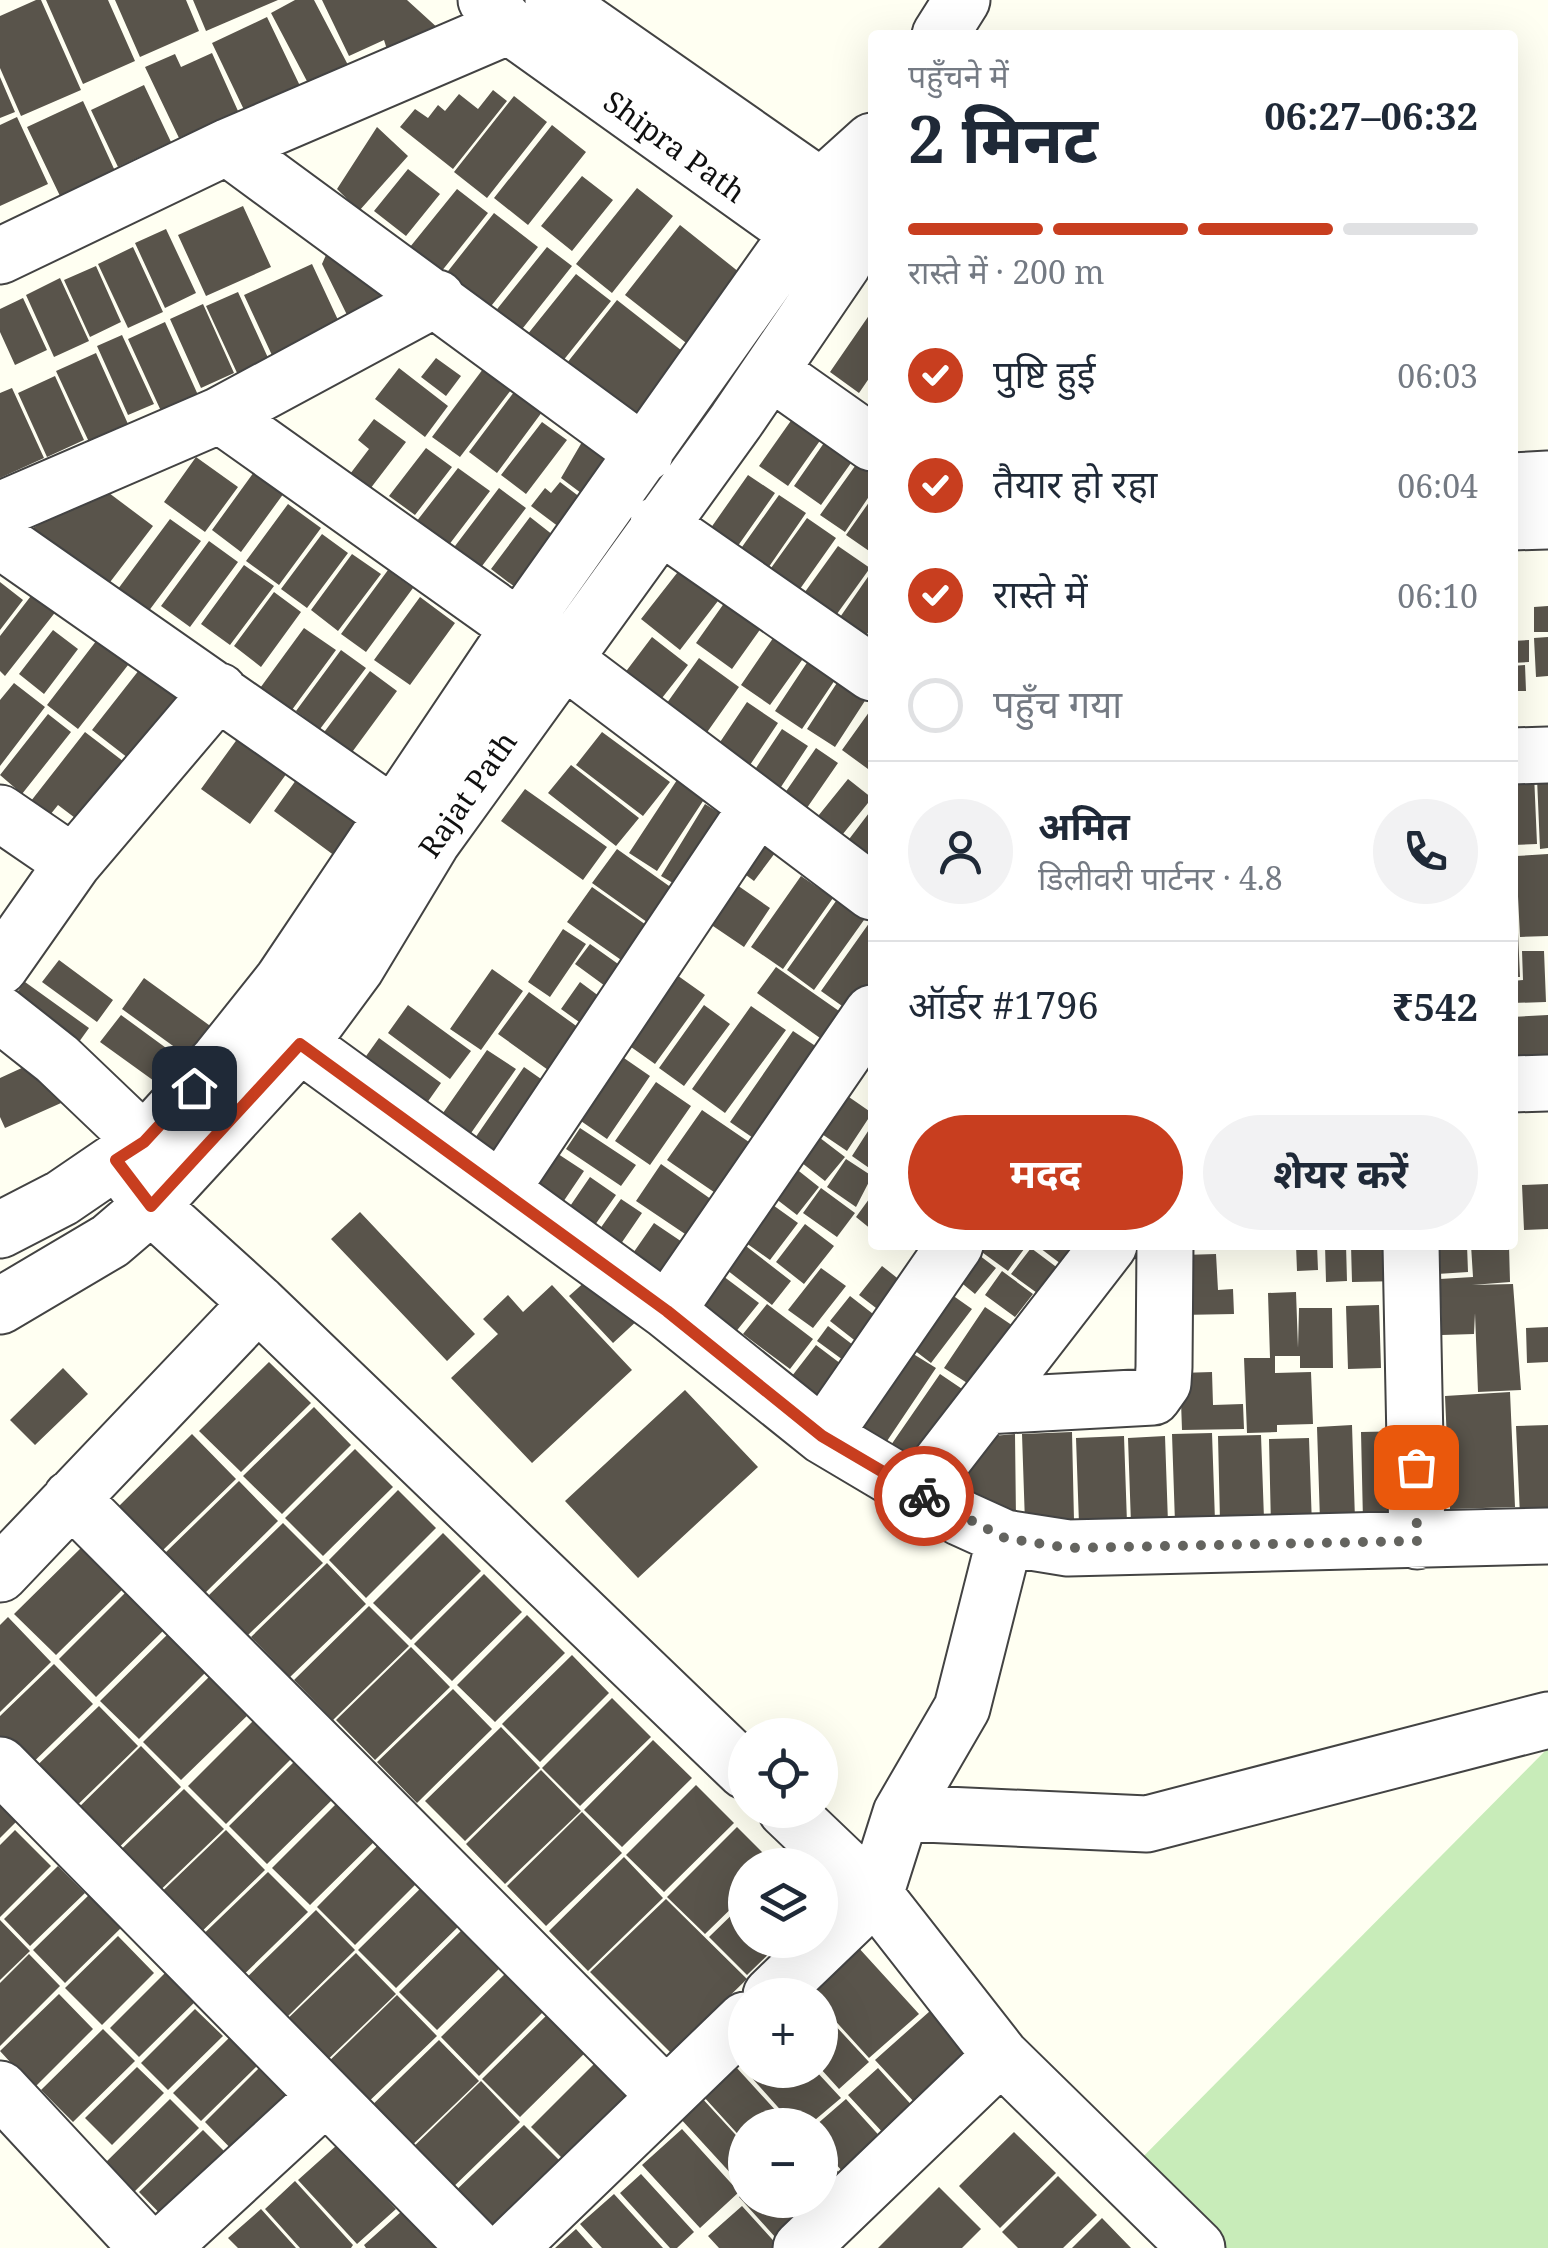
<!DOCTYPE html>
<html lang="hi">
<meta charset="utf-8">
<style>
:root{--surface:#fff;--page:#f2f2f3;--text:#1f2937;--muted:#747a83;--line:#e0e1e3;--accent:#c83e1f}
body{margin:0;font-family:"Noto Serif","Noto Sans Devanagari",serif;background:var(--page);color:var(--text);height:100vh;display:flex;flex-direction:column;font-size:38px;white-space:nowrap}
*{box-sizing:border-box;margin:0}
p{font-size:32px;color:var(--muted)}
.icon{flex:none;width:55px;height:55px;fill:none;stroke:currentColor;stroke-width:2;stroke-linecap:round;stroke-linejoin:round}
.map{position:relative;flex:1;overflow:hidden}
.side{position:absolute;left:868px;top:30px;width:650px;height:1220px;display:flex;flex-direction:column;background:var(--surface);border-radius:10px;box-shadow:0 10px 40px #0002}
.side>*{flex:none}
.controls{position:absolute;left:728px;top:1718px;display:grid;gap:20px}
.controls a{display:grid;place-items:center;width:110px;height:110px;border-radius:50%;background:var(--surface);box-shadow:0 10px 40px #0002;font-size:50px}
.pin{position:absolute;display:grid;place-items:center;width:85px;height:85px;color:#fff;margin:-42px;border-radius:20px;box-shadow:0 5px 15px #0006}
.courier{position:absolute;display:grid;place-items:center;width:100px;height:100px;margin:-50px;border:8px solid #c83e1f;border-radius:50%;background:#fff;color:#222;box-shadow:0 2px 12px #0007}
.headline em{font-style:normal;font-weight:700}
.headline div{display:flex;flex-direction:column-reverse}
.headline{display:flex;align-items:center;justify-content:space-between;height:170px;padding:0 40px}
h1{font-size:65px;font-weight:700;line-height:75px}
.bar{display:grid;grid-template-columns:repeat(4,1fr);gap:15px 10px;align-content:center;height:120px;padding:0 40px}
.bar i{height:12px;border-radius:8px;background:var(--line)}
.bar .selected{background:var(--accent)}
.bar p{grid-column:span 4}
.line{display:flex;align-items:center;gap:25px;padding:0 40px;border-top:2px solid var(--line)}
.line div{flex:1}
.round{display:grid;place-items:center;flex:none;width:105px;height:105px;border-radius:52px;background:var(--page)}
ol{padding:0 40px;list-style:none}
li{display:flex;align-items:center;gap:30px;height:110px}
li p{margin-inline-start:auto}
li .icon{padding:10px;border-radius:50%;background:var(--accent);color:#fff;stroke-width:4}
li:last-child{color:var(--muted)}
li i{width:55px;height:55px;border:5px solid var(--line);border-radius:50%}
.primary-button{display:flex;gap:20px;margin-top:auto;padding:20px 40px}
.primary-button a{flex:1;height:115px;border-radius:60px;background:var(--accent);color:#fff;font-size:40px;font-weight:700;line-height:115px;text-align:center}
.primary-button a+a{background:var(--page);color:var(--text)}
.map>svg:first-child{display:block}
.green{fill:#c8ecb9}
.building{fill:#59544b}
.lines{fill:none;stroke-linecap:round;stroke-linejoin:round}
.minor-casing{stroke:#434343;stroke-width:59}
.minor{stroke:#fff;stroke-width:55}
.done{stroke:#64645f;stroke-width:10;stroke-dasharray:0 18}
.route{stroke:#c83e1f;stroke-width:12}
.labels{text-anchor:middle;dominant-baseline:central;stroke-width:10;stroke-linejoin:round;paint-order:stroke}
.street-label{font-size:30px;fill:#101010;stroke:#fff}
</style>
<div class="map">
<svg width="1548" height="2248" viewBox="0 0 1548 2248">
<rect width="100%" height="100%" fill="#fffff2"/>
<path class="green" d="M1548 1748V2248H1197L1124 2176Z"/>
<path class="building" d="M36 0H41L81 90 21 116 0 68V16Z
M46 0H108L135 61 83 84Z
M115 0H186L199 31 140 57Z
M193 0H278L206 31Z
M295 0H314L348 65 309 85 271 13Z
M322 0H407L440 30 389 56 384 40 349 56Z
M267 17 301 88 246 114 212 43Z
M212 53 238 111 179 138 145 67 175 54 181 67Z
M0 77 15 112 0 118Z
M144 85 171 142 118 167 91 110Z
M493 90 507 101 453 169 400 127 415 109 428 118 438 105 445 111 459 94 478 109Z
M514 96 547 122 487 198 454 172Z
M83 101 115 171 60 196 27 127Z
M17 117 48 184 0 206V125Z
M552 125 586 152 528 225 494 198Z
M377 127 408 156 359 211 337 189Z
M408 169 440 194 406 236 374 211Z
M582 176 613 200 572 251 541 226Z
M637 188 673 216 612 293 576 264Z
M457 189 488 213 441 272 410 247Z
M243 206 271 267 206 296 178 235Z
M494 213 538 247 484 315 441 280Z
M680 225 754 284 699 353 625 295Z
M166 229 196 293 165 308 135 243Z
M330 246 392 292 349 319 322 264Z
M133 247 163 312 128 328 98 264Z
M547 247 572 266 519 333 494 313Z
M312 264 345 335 277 366 244 295Z
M96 266 121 322 90 337 64 280Z
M576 274 611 301 562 362 527 335Z
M60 278 89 341 54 357 26 295Z
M238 292 269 360 238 375 206 306Z
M23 298 47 350 15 365 0 332V309Z
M617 300 700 365 646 433 563 368Z
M203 304 234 373 201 388 170 319Z
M872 311V374L859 393 830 372Z
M165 322 198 395 161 411 128 339Z
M122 335 154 404 128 415 97 346Z
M96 353 128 424 89 442 56 371Z
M436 358 461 376 446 396 421 377Z
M399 368 448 406 425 437 375 399Z
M483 369 511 390 460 457 432 437Z
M55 376 84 440 47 457 18 393Z
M520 384 548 404 497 473 469 452Z
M12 388 44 458 0 478V393Z
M802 405 831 425 788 486 759 466Z
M374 419 406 442 367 493 347 478 369 449 358 440Z
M542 422 567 440 526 494 501 475Z
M833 430 861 449 821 505 794 486Z
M589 441 625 468 597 505 561 478 582 442Z
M426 448 452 467 415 515 389 496Z
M863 455 872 462V492L845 532 820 515Z
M196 457 238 487 205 532 164 502Z
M458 468 490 491 445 550 413 526Z
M254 472 284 493 241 552 212 530Z
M748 475 775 493 735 550 708 532Z
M560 482 597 510 575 539 531 506 545 488 551 493Z
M499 488 526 508 476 574 449 554Z
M105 490 153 526 104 590 23 533Z
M779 495 806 513 764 574 737 554Z
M872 498V553L846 535Z
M288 504 321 528 279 585 246 561Z
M530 517 567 546 528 597 491 569Z
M807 518 836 538 795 596 766 575Z
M170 519 201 541 148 612 118 589Z
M322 534 348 553 307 608 281 589Z
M209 541 238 562 190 627 161 606Z
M838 546 870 568 824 632 792 610Z
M352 554 381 574 338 631 311 610Z
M688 559 728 588 680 650 641 619Z
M244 565 274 586 230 645 201 624Z
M388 570 413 588 366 652 341 634Z
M872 571V627L853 654 827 636Z
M0 582 23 600 0 630Z
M34 592 57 610 5 676 0 671V636Z
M274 592 301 612 261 667 234 646Z
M732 592 769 617 732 669 696 643Z
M420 597 455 623 410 685 374 660Z
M1548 606V632H1534V607Z
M782 625 812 646 770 705 741 685Z
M304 628 336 650 286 718 255 695Z
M53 630 78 649 44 694 19 674Z
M100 636 132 660 78 729 47 705Z
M652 637 688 665 651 712 615 686Z
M1548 637V676L1536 677 1534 638Z
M1529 640V662L1512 663V641Z
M818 646 845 665 802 729 775 711Z
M341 650 366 668 320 729 296 711Z
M699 658 739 687 703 738 662 710Z
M143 665 188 700 137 765 92 730Z
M1525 665 1526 691H1512V666Z
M846 669 872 690 835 747 807 729Z
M370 671 397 691 350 755 322 735Z
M14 683 45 707 0 766V700Z
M747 702 778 723 740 780 708 760Z
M872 708V763L868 769 842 750Z
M48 714 71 732 22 794 0 775Z
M782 729 808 746 775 796 748 780Z
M85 732 132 768 87 827 58 805 50 815 31 801Z
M602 732 670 782 643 816 576 765Z
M238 738 287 773 250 824 201 789Z
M816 748 838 763 800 818 778 803Z
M571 765 639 818 616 846 548 793Z
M301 773 363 818 335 856 274 811Z
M1512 774H1534L1537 844 1512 845Z
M1548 777V848L1540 849 1537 778Z
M848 779 872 798 830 850 806 831Z
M677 780 705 798 657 871 629 853Z
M525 789 607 847 583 880 501 821Z
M705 804 739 825 695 896 661 876Z
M872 809V869L837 855Z
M754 831 778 849 754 881 730 863Z
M617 849 693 903 668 937 592 883Z
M1548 854V936L1520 937 1516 856Z
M801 876 833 898 783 969 751 947Z
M737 885 770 908 744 947 710 924Z
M592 887 669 941 644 976 567 922Z
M1512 888H1516L1520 977H1512Z
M836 901 864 920 814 990 787 970Z
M872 919V984L852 1013 821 991Z
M563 929 586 944 550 997 528 982Z
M590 944 642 981 627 1002 575 964Z
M1522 951H1544L1546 1002 1512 1003V981L1523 980Z
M59 960 113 1000 97 1022 42 982Z
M776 967 839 1011 820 1038 757 993Z
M492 969 523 991 481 1050 450 1029Z
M674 973 705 995 655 1064 624 1042Z
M144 978 220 1033 198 1064 122 1009Z
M25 982 89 1028 66 1060 1 1013Z
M580 982 619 1011 600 1037 561 1009Z
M529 992 600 1043 569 1085 498 1034Z
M408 1005 471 1051 450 1079 388 1033Z
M704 1005 730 1024 684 1086 659 1068Z
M751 1006 786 1030 725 1113 692 1089Z
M121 1015 188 1064 168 1091 100 1042Z
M1548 1015V1056L1512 1058V1017Z
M793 1031 823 1051 759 1142 730 1122Z
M379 1038 441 1083 412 1124 349 1080Z
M487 1050 516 1069 457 1153 429 1133Z
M50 1055 70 1099 5 1128 0 1117V1078Z
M621 1056 650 1076 607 1139 578 1119Z
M524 1067 561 1093 499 1182 462 1157Z
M656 1082 691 1106 650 1165 615 1141Z
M836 1088 872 1113 847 1151 810 1126Z
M702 1110 765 1153 730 1203 667 1160Z
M872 1125V1170L852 1156Z
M580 1128 636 1165 621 1186 566 1149Z
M807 1128 845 1157 825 1181 788 1152Z
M552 1150 584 1171 557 1211 525 1189Z
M846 1159 872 1176 856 1207 827 1187Z
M785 1160 819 1187 797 1215 762 1188Z
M661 1164 725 1209 700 1244 636 1201Z
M590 1177 616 1195 590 1232 564 1215Z
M1548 1184V1229L1524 1230 1522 1185Z
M821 1188 855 1213 837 1237 803 1213Z
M759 1195 798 1223 770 1260 732 1233Z
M872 1195V1230L856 1217Z
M621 1199 642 1213 616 1251 595 1236Z
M360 1212 475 1334 447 1361 331 1239Z
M654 1223 694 1250 669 1287 629 1259Z
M805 1224 834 1246 804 1284 776 1262Z
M733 1236 791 1281 772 1305 714 1260Z
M972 1245H1027L1008 1271Z
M1036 1245H1088L1069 1270Z
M1296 1245H1317L1318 1270 1297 1271Z
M1325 1245H1346L1347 1281 1326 1282Z
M1351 1245H1400L1401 1281 1352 1282Z
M1436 1245H1467L1468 1272 1437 1274Z
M1471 1245H1509L1510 1282 1472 1285 1513 1284 1521 1390 1478 1392 1475 1313 1474 1334 1442 1335 1440 1279 1473 1277Z
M967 1246 996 1268 975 1294 947 1271Z
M1031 1248 1063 1272 1044 1298 1011 1274Z
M1216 1254 1218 1290 1233 1289 1234 1314 1180 1315 1183 1255Z
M882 1266 915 1292 893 1321 859 1295Z
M711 1267 759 1303 730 1339 683 1303Z
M821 1268 846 1286 813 1328 788 1310Z
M1002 1271 1033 1294 1015 1317 985 1295Z
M596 1272 640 1318 613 1343 569 1296Z
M552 1285 632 1370 532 1463 451 1378 498 1334 483 1319 508 1295 523 1312Z
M945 1290 972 1309 931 1363 905 1343Z
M1296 1292 1298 1348 1299 1308H1332L1333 1368H1300V1356H1275V1373L1311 1372 1313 1424 1277 1425V1432L1247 1433 1244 1358H1270L1268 1293Z
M850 1296 886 1324 867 1350 830 1321Z
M767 1304 813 1339 790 1369 743 1334Z
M1379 1305 1381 1368 1348 1369 1346 1306Z
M985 1307 1022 1332 981 1392 944 1368Z
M828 1326 865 1354 854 1368 817 1341Z
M1548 1327V1362L1527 1363 1526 1328Z
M816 1345 849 1370 825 1401 792 1376Z
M902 1347 936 1368 885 1444 852 1423Z
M269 1362 311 1403 241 1472 199 1431Z
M63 1368 88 1394 35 1445 10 1420Z
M1212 1372 1213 1405 1243 1404 1244 1429 1182 1430 1180 1373Z
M940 1374 971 1395 923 1466 891 1445Z
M685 1390 758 1467 638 1578 565 1501Z
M1510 1392 1515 1507 1450 1509 1445 1396Z
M314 1407 351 1445 282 1514 243 1476Z
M1352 1425 1355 1520 1320 1521 1317 1427Z
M1548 1425V1516H1520L1516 1426Z
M1409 1431 1412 1520 1363 1521 1361 1432Z
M1072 1432 1074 1521 1025 1523 1022 1434Z
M1212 1433 1215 1521 1175 1523 1172 1434Z
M192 1434 236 1479 161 1552 117 1508Z
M1015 1434 1016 1520 944 1479 982 1437Z
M1261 1435 1264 1519 1220 1521 1218 1436Z
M1124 1436 1127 1523 1079 1524 1076 1438Z
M1165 1436 1168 1523 1131 1524 1128 1438Z
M1309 1438 1312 1526 1271 1527 1269 1439Z
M355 1449 393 1487 323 1556 285 1518Z
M239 1481 278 1521 203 1595 164 1554Z
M398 1490 436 1528 366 1598 329 1560Z
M283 1523 323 1563 247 1636 208 1596Z
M443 1533 481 1571 411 1640 373 1603Z
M84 1545 126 1586 56 1655 14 1614Z
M327 1563 366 1604 290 1677 251 1637Z
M484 1574 522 1612 452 1681 414 1644Z
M128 1590 166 1628 96 1697 59 1659Z
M369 1606 409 1646 333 1720 294 1680Z
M527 1615 565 1653 495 1722 457 1685Z
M8 1617 51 1662 0 1712V1625Z
M170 1632 208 1670 139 1739 100 1701Z
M411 1647 450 1687 375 1760 336 1720Z
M572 1655 609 1693 540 1762 502 1724Z
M54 1664 93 1704 18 1777 0 1759V1716Z
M213 1673 252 1711 181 1780 143 1742Z
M453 1689 492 1729 417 1803 377 1762Z
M612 1698 651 1737 580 1806 542 1768Z
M99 1706 138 1746 63 1819 23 1779Z
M258 1716 296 1754 226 1824 188 1786Z
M501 1727 540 1768 465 1841 425 1801Z
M653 1740 692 1778 622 1847 584 1810Z
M141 1746 181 1787 106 1860 66 1820Z
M299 1757 337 1795 267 1864 229 1826Z
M541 1770 581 1811 505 1884 466 1844Z
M696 1785 734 1823 664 1892 626 1855Z
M184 1789 224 1829 148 1902 108 1862Z
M0 1792 23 1815 0 1838Z
M342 1798 380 1836 310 1905 272 1868Z
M582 1812 622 1853 546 1926 507 1886Z
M737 1827 775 1865H745V1895L705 1934 667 1897Z
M15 1830 51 1866 0 1917V1845Z
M226 1830 265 1870 190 1943 150 1903Z
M386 1837 425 1875 355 1945 317 1907Z
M624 1857 663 1898 588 1971 549 1931Z
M58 1866 85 1893 30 1946 4 1919Z
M268 1872 308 1912 232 1986 192 1945Z
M428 1881 466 1919 396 1988 358 1950Z
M92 1892 125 1924 65 1983 33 1950Z
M666 1899 747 1979 671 2053 590 1972Z
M745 1902V1940H783L747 1975 709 1937Z
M316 1910 355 1950 280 2024 240 1984Z
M0 1920 30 1951 0 1980Z
M469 1923 507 1961 437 2030 399 1992Z
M118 1936 154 1973 102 2025 65 1988Z
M857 1946 919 2014 869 2058 820 2004V1995L808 1991Z
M356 1953 396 1994 320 2067 280 2026Z
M29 1954 60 1986 0 2046V1983Z
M174 1964 203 1994 139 2057 110 2028Z
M511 1968 549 2006 479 2076 441 2037Z
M59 1994 93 2029 34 2088 0 2051Z
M397 1995 437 2036 362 2108 322 2068Z
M195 2009 223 2036 168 2090 141 2063Z
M820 2009 869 2062 839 2089 820 2068Z
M552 2010 590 2048 520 2117 482 2079Z
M930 2011 982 2069 929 2118 875 2060Z
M103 2029 135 2061 73 2122 41 2090Z
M230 2037 258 2065 201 2121 173 2093Z
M439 2040 479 2081 403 2154 363 2114Z
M745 2052V2070H815L841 2098 809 2125H794L736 2060Z
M601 2057 639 2096 569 2165 531 2127Z
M268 2059 306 2097 242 2160 205 2122Z
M137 2067 164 2093 112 2145 85 2118Z
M736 2067 789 2125H745V2142L703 2096Z
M878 2068 926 2121 897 2148 848 2095Z
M481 2081 520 2122 445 2195 405 2155Z
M701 2097 745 2145V2168L735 2178 679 2117Z
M170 2099 199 2128 132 2194 103 2165Z
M846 2099 894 2152 856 2186 820 2147 816 2125Z
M524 2125 564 2165 488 2239 448 2198Z
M682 2129 739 2192 700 2228 642 2165Z
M203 2130 236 2163 172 2226 139 2192Z
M1014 2132 1056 2173 1000 2228 959 2186Z
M337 2145 396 2209 357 2244 298 2180Z
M820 2152 855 2190 825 2218 809 2200H820Z
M641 2174 694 2232 677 2248H670L620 2193Z
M1058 2176 1097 2215 1063 2248H1018L1002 2232Z
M295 2181 353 2245 351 2248H300L265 2209Z
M939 2187 981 2229 962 2248H878Z
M745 2191V2200H804L823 2221 785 2248 739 2197Z
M614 2194 663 2248H602L580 2224Z
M742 2206 780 2248H719L708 2236Z
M261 2209 296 2248H238L228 2238Z
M402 2211 436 2248H366L364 2245Z
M1102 2218 1131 2248H1072Z
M576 2229 593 2248H555Z"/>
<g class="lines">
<g class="minor-casing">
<path id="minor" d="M486 0 509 26 828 254
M553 0 850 207
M940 35 962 0
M227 147 645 454
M0 256 227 147 509 26
M770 371 872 443
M220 415 563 659 872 892
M1512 481 1548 479
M0 510 220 415 437 298
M1512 522 1548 521
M658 524 872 673
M0 540 422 835
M1512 756 1548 755
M0 813 73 863
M0 967 73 863 219 691
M0 1014 57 1059 144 1142
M300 1044 667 1311 823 1436 961 1518 1005 1538 1068 1548 1548 1536
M1512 1084 1548 1083
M129 1176 151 1206 258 1303 745 1771
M501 1190 758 806
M0 1230 62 1198 144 1142 219 1060 282 981 519 628 798 234 821 187 872 141
M1411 1245 1417 1541
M0 1306 110 1241 151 1206 300 1044 356 968 432 842 736 421 843 264 864 216 871 143
M667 1311 872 1013
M985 1406 1153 1397 1163 1383 1164 1367 1165 1245
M823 1436 955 1245
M918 1492 1109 1245
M71 1498 666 2096
M0 1574 258 1303
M0 1765 476 2248
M786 1810 875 1895 1001 2056 1197 2248
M901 1813 1147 1824 1548 1720
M771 1995 875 1895 901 1813 962 1708 1005 1538
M0 2089 148 2248
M161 2248 325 2097
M509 2248 745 2020
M801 2248 1001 2056"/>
</g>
<use href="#minor" class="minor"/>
</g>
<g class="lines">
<path class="done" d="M924 1496 1005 1538 1068 1548 1417 1541 1416 1467"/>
<path class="route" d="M194 1088 144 1142 116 1160 151 1206 300 1044 667 1311 822 1436 924 1496"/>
</g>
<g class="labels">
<g class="street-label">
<text transform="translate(675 146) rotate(36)">Shipra Path</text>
<text transform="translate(467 794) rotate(-55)">Rajat Path</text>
</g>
</g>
</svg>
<div class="controls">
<a><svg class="icon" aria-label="locate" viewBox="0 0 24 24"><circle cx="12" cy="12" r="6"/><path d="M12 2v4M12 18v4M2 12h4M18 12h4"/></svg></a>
<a><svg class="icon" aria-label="layers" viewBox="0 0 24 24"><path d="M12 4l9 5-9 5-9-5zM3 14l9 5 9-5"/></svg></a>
<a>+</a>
<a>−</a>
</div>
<div class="pin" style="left:1416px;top:1467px;background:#ea580c"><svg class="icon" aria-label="bag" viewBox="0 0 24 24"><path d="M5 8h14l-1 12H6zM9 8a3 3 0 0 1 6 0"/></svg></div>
<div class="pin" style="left:194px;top:1088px;background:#1f2937"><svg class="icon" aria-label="home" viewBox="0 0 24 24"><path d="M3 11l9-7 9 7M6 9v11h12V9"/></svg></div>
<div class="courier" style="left:924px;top:1496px"><svg class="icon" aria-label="bike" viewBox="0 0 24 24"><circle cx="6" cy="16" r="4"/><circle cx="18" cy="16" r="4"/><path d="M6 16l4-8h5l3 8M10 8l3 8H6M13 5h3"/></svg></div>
<section class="side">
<div class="headline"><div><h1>2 मिनट</h1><p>पहुँचने में</p></div><em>06:27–06:32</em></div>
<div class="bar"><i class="selected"></i><i class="selected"></i><i class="selected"></i><i></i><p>रास्ते में · 200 m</p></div>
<ol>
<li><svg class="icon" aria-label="check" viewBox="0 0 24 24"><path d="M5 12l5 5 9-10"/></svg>पुष्टि हुई<p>06:03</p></li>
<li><svg class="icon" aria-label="check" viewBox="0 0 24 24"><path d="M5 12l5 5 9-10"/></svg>तैयार हो रहा<p>06:04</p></li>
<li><svg class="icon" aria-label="check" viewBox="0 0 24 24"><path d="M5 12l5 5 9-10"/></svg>रास्ते में<p>06:10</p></li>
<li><i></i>पहुँच गया</li>
</ol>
<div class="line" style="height:180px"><a class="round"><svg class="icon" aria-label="person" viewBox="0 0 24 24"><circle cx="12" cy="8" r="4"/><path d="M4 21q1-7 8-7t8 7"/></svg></a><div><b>अमित</b><p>डिलीवरी पार्टनर · 4.8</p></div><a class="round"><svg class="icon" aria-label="phone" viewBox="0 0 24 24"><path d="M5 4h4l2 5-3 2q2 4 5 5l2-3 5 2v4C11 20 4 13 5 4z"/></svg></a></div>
<div class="line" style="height:130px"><div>ऑर्डर #1796</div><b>₹542</b></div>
<div class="primary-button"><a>मदद</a><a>शेयर करें</a></div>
</section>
</div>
